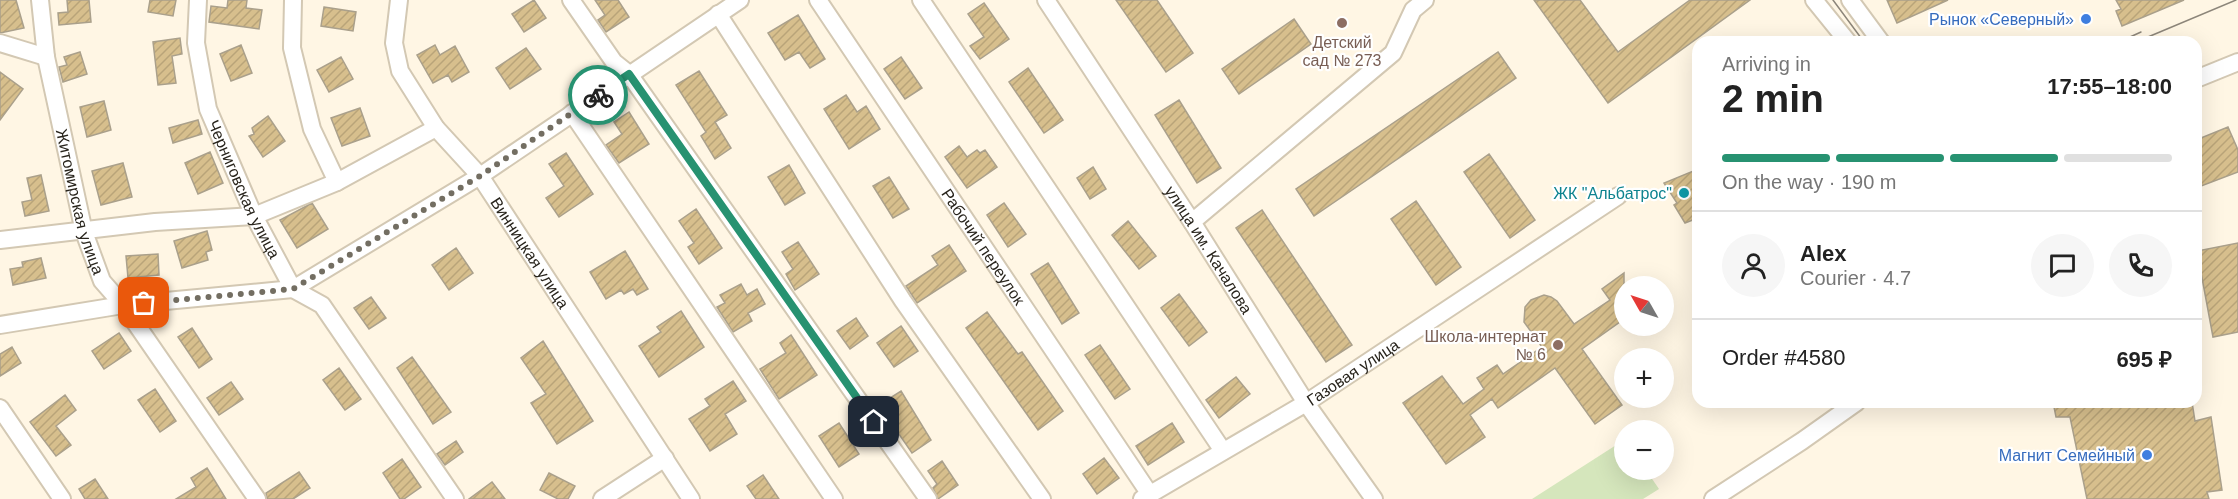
<!DOCTYPE html>
<meta charset="utf-8">
<style>
:root{--surface:#fff;--page:#f6f6f6;--text:#222;--muted:#767676;--line:#e0e0e0;--accent:#279271}
body{margin:0;font-family:Helvetica,sans-serif;background:var(--page);color:var(--text);height:100vh;display:flex;flex-direction:column;font-size:22px;white-space:nowrap}
*{box-sizing:border-box;margin:0}
p{font-size:20px;color:var(--muted)}
.icon{flex:none;width:33px;height:33px;fill:none;stroke:currentColor;stroke-width:2;stroke-linecap:round;stroke-linejoin:round}
.map{position:relative;flex:1;overflow:hidden}
.details{position:absolute;left:1692px;top:36px;width:510px;height:372px;display:flex;flex-direction:column;background:var(--surface);border-radius:18px;box-shadow:0 6px 24px #0002}
.details>*{flex:none}
.needle{width:39px;rotate:309deg}
.controls{position:absolute;left:1614px;top:276px;display:grid;gap:12px}
.controls a{display:grid;place-items:center;width:60px;height:60px;border-radius:50%;background:var(--surface);box-shadow:0 6px 24px #0002;font-size:30px}
.pin{position:absolute;display:grid;place-items:center;width:51px;height:51px;color:#fff;margin:-26px;border-radius:12px;box-shadow:0 3px 9px #0006}
.courier{position:absolute;display:grid;place-items:center;width:60px;height:60px;margin:-30px;border:4px solid #279271;border-radius:50%;background:#fff;color:#222;box-shadow:0 2px 8px #0007}
.summary em{font-style:normal;font-weight:700}
.summary div{display:flex;flex-direction:column-reverse}
.summary{display:flex;align-items:center;justify-content:space-between;height:102px;padding:0 30px}
h1{font-size:39px;font-weight:700;line-height:45px}
.bar{display:grid;grid-template-columns:repeat(4,1fr);gap:9px 6px;align-content:center;height:72px;padding:0 30px}
.bar i{height:8px;border-radius:4px;background:var(--line)}
.bar .selected{background:var(--accent)}
.bar p{grid-column:span 4}
.line{display:flex;align-items:center;gap:15px;padding:0 30px;border-top:2px solid var(--line)}
.line div{flex:1}
.round{display:grid;place-items:center;flex:none;width:63px;height:63px;border-radius:32px;background:var(--page)}
.map>svg:first-child{display:block}
.pitch{fill:#d5e6bc}
.building{fill:url(#building-hatch);stroke:#aaa08b;stroke-width:1.5}
.lines{fill:none;stroke-linecap:round;stroke-linejoin:round}
.minor-casing{stroke:#d3c8b3;stroke-width:20}
.minor{stroke:#fff;stroke-width:16}
.tram{stroke:#8d867a;stroke-width:1.5}
.done{stroke:#736e62;stroke-width:6;stroke-dasharray:0 10.8}
.route{stroke:#279271;stroke-width:8}
.shop-dot{fill:#3f7fe0;stroke:#fff;stroke-width:2}
.education-dot{fill:#8d6e63;stroke:#fff;stroke-width:2}
.culture-dot{fill:#0f9aa8;stroke:#fff;stroke-width:2}
.labels{text-anchor:middle;dominant-baseline:central;stroke-width:4.5;stroke-linejoin:round;paint-order:stroke}
.shop-label{font-size:16px;fill:#366cbe;stroke:#fff;text-anchor:end}
.education-label{font-size:16px;fill:#785e54;stroke:#fff}
.street-label{font-size:16px;fill:#28241c;stroke:#fff}
.culture-label{font-size:16px;fill:#0d838f;stroke:#fff;text-anchor:end}
</style>
<div class="map">
<svg width="2238" height="499" viewBox="0 0 2238 499">
<defs>
<pattern id="building-hatch" width="6" height="6" patternUnits="userSpaceOnUse" patternTransform="scale(1.5)"><rect width="6" height="6" fill="#d7bf8d"/><path d="M-1 1l2-2M0 6l6-6M5 7l2-2" fill="none" stroke="#b9a479"/></pattern>
</defs>
<rect width="100%" height="100%" fill="#fff6e4"/>
<path class="pitch" d="M1624 440V470H1646L1659 489 1643 499H1532Z"/>
<path class="building" d="M0 0H16L24 28 0 33Z
M67 0H89L91 22 59 25 58 13 68 12Z
M150 0H176L173 16 148 12Z
M228 0H247L246 8 262 10 259 29 209 22 211 6 227 8Z
M534 0 546 18 524 32 512 14Z
M595 0H618L629 17 606 32 598 20 605 15Z
M1116 0H1157L1193 53 1166 72Z
M1534 0H1580L1618 52 1690 0H1750L1608 103Z
M1887 0H1948L1897 23Z
M2116 0H2184L2122 26 2116 11 2121 9Z
M984 3 1009 39 980 59 970 46 984 37 968 14Z
M324 7 356 12 353 31 321 26Z
M798 15 825 59 810 68 799 52 785 60 768 33Z
M1294 19 1311 44 1239 94 1222 69Z
M180 38 182 54 172 56 176 83 158 85 153 42Z
M241 45 252 73 231 81 220 54Z
M435 45 440 55 455 46 469 72 452 82 448 75 433 83 417 55Z
M526 48 541 69 510 89 496 68Z
M80 52 87 74 63 82 59 67 67 65 64 57Z
M1498 52 1516 78 1314 216 1296 189Z
M341 57 353 79 329 92 317 70Z
M901 57 922 88 905 99 884 69Z
M1028 68 1063 120 1044 133 1009 82Z
M699 71 727 115 715 122 731 148 715 159 701 136 706 132 676 85Z
M0 72 23 89 0 120Z
M846 95 857 112 866 106 880 129 849 149 824 109Z
M1179 100 1221 168 1197 183 1155 115Z
M104 101 111 130 87 137 80 107Z
M360 108 370 136 342 146 331 118Z
M629 112 649 144 619 163 606 145 622 134 614 122Z
M268 116 285 141 263 157 249 136 254 134 252 128Z
M198 120 202 134 173 143 169 128Z
M2228 127 2238 150V172L2196 188V140Z
M959 146 967 157 977 150 980 153 985 150 997 167 967 188 945 157Z
M210 152 223 183 198 194 185 163Z
M566 153 593 194 559 217 546 198 564 186 549 164Z
M1489 154 1535 220 1510 238 1464 172Z
M123 163 132 197 101 205 92 171Z
M789 165 805 193 785 205 768 177Z
M1093 167 1106 189 1090 199 1077 178Z
M1698 169V218L1685 223 1674 205 1677 203 1664 183Z
M41 175 49 211 25 216 22 202 32 200 27 178Z
M889 177 909 209 893 218 873 186Z
M1416 201 1461 267 1436 285 1391 219Z
M312 203 328 229 297 248 280 220Z
M1004 203 1026 234 1008 247 987 215Z
M696 209 722 248 699 264 688 247 694 243 679 221Z
M1262 210 1352 345 1326 362 1236 228Z
M1128 221 1156 256 1139 269 1112 235Z
M207 231 212 250 206 252 208 260 182 268 174 241Z
M798 242 819 274 795 290 786 274 793 269 782 252Z
M2238 243V332L2213 337 2197 251Z
M949 245 966 271 917 303 906 286 938 265 932 256Z
M456 248 473 273 449 290 432 265Z
M625 251 648 289 637 295 633 289 624 294 621 290 606 299 590 272Z
M158 254 159 275 128 278 126 256Z
M41 258 46 278 13 285 10 269 23 267 22 262Z
M1048 263 1079 313 1062 324 1031 274Z
M1624 273V319L1582 349 1622 405 1595 424 1555 368 1498 408 1492 399 1470 415 1485 437 1446 464 1403 403 1442 376 1463 404 1484 389 1477 378 1497 365 1503 374 1542 347 1524 322 1525 307 1531 300 1544 295 1551 297 1557 301 1574 324 1610 300 1602 289Z
M741 284 747 295 757 289 765 304 748 313 752 321 733 332 717 307 725 303 720 295Z
M1179 294 1207 332 1189 346 1161 308Z
M371 297 386 318 369 329 354 308Z
M681 311 704 347 659 377 639 346 661 332 657 327Z
M987 312 1018 354 1022 352 1063 411 1038 430 966 328Z
M856 318 868 336 850 349 837 331Z
M901 326 918 351 894 367 877 343Z
M192 328 212 359 199 368 178 337Z
M119 333 131 351 104 369 92 351Z
M791 335 817 375 779 399 760 369 786 353 780 343Z
M543 341 593 421 557 444 531 403 546 394 521 358Z
M1100 345 1130 389 1115 399 1085 355Z
M12 347 21 363 0 376V354Z
M412 357 451 412 433 424 397 368Z
M339 368 361 399 345 410 323 380Z
M1236 377 1250 394 1219 418 1206 400Z
M733 381 746 401 725 414 737 434 710 451 689 419 710 406 705 399Z
M231 382 243 399 219 415 207 398Z
M155 389 176 421 160 432 138 400Z
M901 391 931 440 912 453 892 424 889 426 876 407Z
M65 395 76 410 56 426 71 445 56 456 30 422Z
M2053 402H2192L2195 421 2211 417 2222 490 2207 492 2209 499H2087L2070 417H2056Z
M839 423 859 454 839 467 819 436Z
M1172 423 1184 442 1148 465 1136 446Z
M456 441 463 452 445 465 437 454Z
M1104 458 1119 478 1097 494 1083 474Z
M402 459 421 487 404 499H400L383 473Z
M942 461 958 485 938 499 933 488 937 484 928 471Z
M207 468 226 499H176L196 487 191 478Z
M299 472 310 488 293 499H267L266 493Z
M549 473 575 486 568 499H558L540 490Z
M763 475 779 499H756L747 486Z
M95 479 108 499H85L79 489Z
M492 482 505 499H469Z"/>
<g class="lines">
<g class="minor-casing">
<g id="minor">
<path id="s1" d="M40 0 46 57 84 232 102 281 123 305 257 499"/>
<path id="s2" d="M198 0 196 43 208 109 254 216 293 289 322 305 455 499"/>
<path d="M293 0 292 48 312 129 337 182"/>
<path id="s3" d="M399 0 394 43 400 71 436 128 480 176 691 499"/>
<path d="M571 0 614 62 629 74 928 499"/>
<path id="s4" d="M818 0 1149 493"/>
<path d="M921 0 1223 451"/>
<path id="s5" d="M1046 0 1192 222 1306 403 1374 499"/>
<path d="M1814 0 1848 42"/>
<path d="M1850 0 1881 42"/>
<path d="M718 14 903 301 1042 499"/>
<path d="M0 43 46 57"/>
<path d="M2196 79 2238 62"/>
<path d="M572 113 834 499"/>
<path d="M1192 222 1393 53 1413 10 1425 0"/>
<path d="M0 240 155 222 254 216 337 182 436 128"/>
<path d="M0 325 123 305 293 289 480 176 740 0"/>
<path d="M0 408 62 499"/>
<path d="M602 499 665 458"/>
<path id="s6" d="M1142 499 1306 403 1618 196"/>
<path d="M1713 499 1802 441 1857 402"/>
</g>
</g>
<use href="#minor" class="minor"/>
<path class="tram" d="M1833 0 1864 42
M2119 42 2141 32
M2136 42 2236 0"/>
</g>
<g class="lines">
<path class="done" d="M144 303 293 289 480 176 598 95"/>
<path class="route" d="M598 95 629 74 874 422"/>
</g>
<g class="shop-dot">
<circle cx="2086" cy="19" r="6"/>
<circle cx="2147" cy="455" r="6"/>
</g>
<g class="education-dot">
<circle cx="1342" cy="23" r="6"/>
<circle cx="1558" cy="345" r="6"/>
</g>
<circle class="culture-dot" cx="1684" cy="193" r="6"/>
<g class="labels">
<g class="shop-label">
<text x="2074" y="19">Рынок «Северный»</text>
<text x="2135" y="455">Магнит Семейный</text>
</g>
<g class="education-label">
<text x="1342" y="42">Детский<tspan x="1342" dy="18">сад № 273</tspan></text>
<text x="1546" y="336" text-anchor="end">Школа-интернат<tspan x="1546" dy="18">№ 6</tspan></text>
</g>
<g class="street-label">
<text stroke="none"><textPath href="#s2" startOffset="198">Черниговская улица</textPath></text>
<text stroke="none"><textPath href="#s1" startOffset="206">Житомирская улица</textPath></text>
<text stroke="none"><textPath href="#s4" startOffset="297">Рабочий переулок</textPath></text>
<text stroke="none"><textPath href="#s5" startOffset="298">улица им. Качалова</textPath></text>
<text stroke="none"><textPath href="#s3" startOffset="296">Винницкая улица</textPath></text>
<text stroke="none"><textPath href="#s6" startOffset="246">Газовая улица</textPath></text>
</g>
<g class="culture-label">
<text x="1672" y="193">ЖК "Альбатрос"</text>
</g>
</g>
</svg>
<div class="controls">
<a><svg class="needle" viewBox="-14 -14 28 28"><path d="M0-13l5 13h-10z" fill="#e53935"/><path d="M0 13l5-13h-10z" fill="#767676"/></svg></a>
<a>+</a>
<a>−</a>
</div>
<div class="pin" style="left:144px;top:303px;background:#ea580c"><svg class="icon" aria-label="bag" viewBox="0 0 24 24"><path d="M5 8h14l-1 12H6zM9 8a3 3 0 0 1 6 0"/></svg></div>
<div class="pin" style="left:874px;top:422px;background:#1f2937"><svg class="icon" aria-label="home" viewBox="0 0 24 24"><path d="M3 11l9-7 9 7M6 9v11h12V9"/></svg></div>
<div class="courier" style="left:598px;top:95px"><svg class="icon" aria-label="bike" viewBox="0 0 24 24"><circle cx="6" cy="16" r="4"/><circle cx="18" cy="16" r="4"/><path d="M6 16l4-8h5l3 8M10 8l3 8H6M13 5h3"/></svg></div>
<section class="details">
<div class="summary"><div><h1>2 min</h1><p>Arriving in</p></div><em>17:55–18:00</em></div>
<div class="bar"><i class="selected"></i><i class="selected"></i><i class="selected"></i><i></i><p>On the way · 190 m</p></div>
<div class="line" style="height:108px"><a class="round"><svg class="icon" aria-label="person" viewBox="0 0 24 24"><circle cx="12" cy="8" r="4"/><path d="M4 21q1-7 8-7t8 7"/></svg></a><div><b>Alex</b><p>Courier · 4.7</p></div><a class="round"><svg class="icon" aria-label="chat" viewBox="0 0 24 24"><path d="M4 5h16v11H9l-5 4z"/></svg></a><a class="round"><svg class="icon" aria-label="phone" viewBox="0 0 24 24"><path d="M5 4h4l2 5-3 2q2 4 5 5l2-3 5 2v4C11 20 4 13 5 4z"/></svg></a></div>
<div class="line" style="height:78px"><div>Order #4580</div><b>695 ₽</b></div>
</section>
</div>
